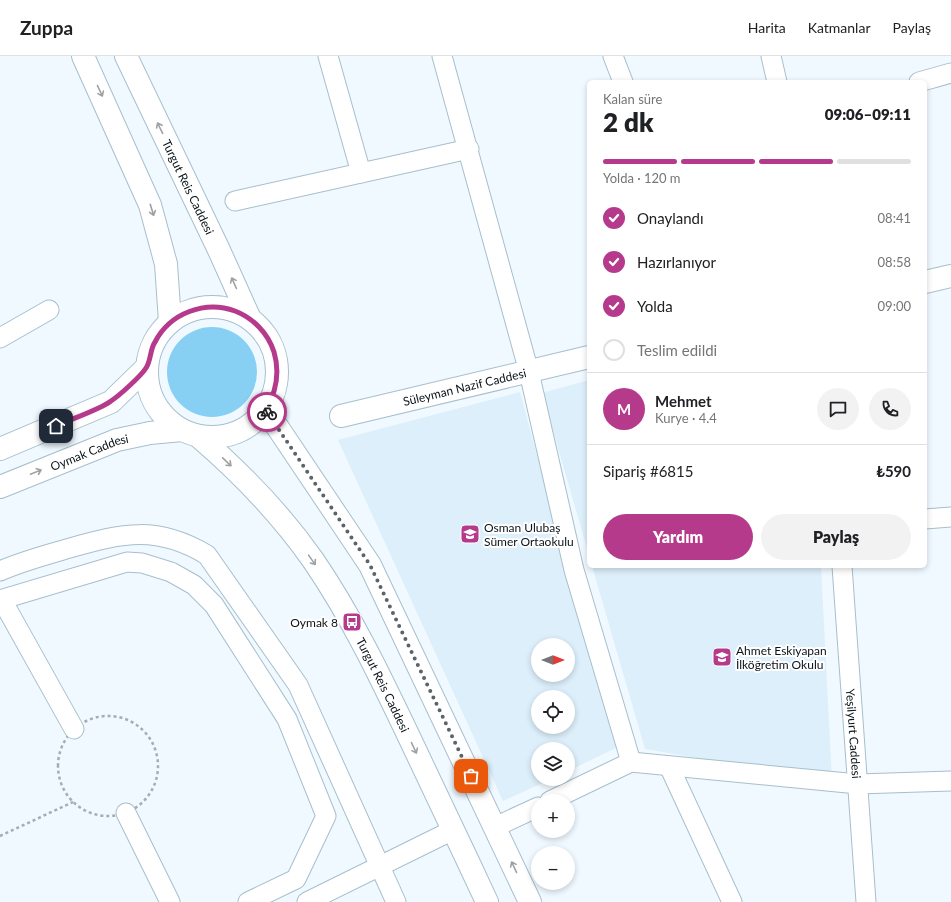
<!DOCTYPE html>
<html lang="tr">
<meta charset="utf-8">
<style>
:root{--surface:#fff;--page:#f2f2f2;--text:#202124;--muted:#757577;--line:#e0e0e0;--accent:#b63a8b}
body{margin:0;font-family:Lato,sans-serif;background:var(--page);color:var(--text);height:100vh;display:flex;flex-direction:column;font-size:15px;white-space:nowrap}
*{box-sizing:border-box;margin:0}
p{font-size:13px;color:var(--muted)}
.icon{flex:none;width:22px;height:22px;fill:none;stroke:currentColor;stroke-width:2;stroke-linecap:round;stroke-linejoin:round}
.map{position:relative;flex:1;overflow:hidden}
.side{position:absolute;left:587px;top:24px;width:340px;height:488px;display:flex;flex-direction:column;background:var(--surface);border-radius:6px;box-shadow:0 2px 6px #0003}
.side>*{flex:none}
.needle{width:26px;rotate:90deg}
.buttons{position:absolute;left:531px;top:582px;display:grid;gap:8px}
.buttons a{display:grid;place-items:center;width:44px;height:44px;border-radius:50%;background:var(--surface);box-shadow:0 2px 6px #0003;font-size:20px}
.pin{position:absolute;display:grid;place-items:center;width:34px;height:34px;color:#fff;margin:-17px;border-radius:8px;box-shadow:0 2px 6px #0006}
.courier{position:absolute;display:grid;place-items:center;width:40px;height:40px;margin:-20px;border:3px solid #b63a8b;border-radius:50%;background:#fff;color:#222;box-shadow:0 1px 5px #0007}
.head em{font-style:normal;font-weight:800}
.head div{display:flex;flex-direction:column-reverse}
.head{display:flex;align-items:center;justify-content:space-between;height:68px;padding:0 16px}
h1{font-size:26px;font-weight:800;line-height:30px}
.bar{display:grid;grid-template-columns:repeat(4,1fr);gap:6px 4px;align-content:center;height:48px;padding:0 16px}
.bar i{height:5px;border-radius:3px;background:var(--line)}
.bar .active{background:var(--accent)}
.bar p{grid-column:span 4}
.line{display:flex;align-items:center;gap:10px;padding:0 16px;border-top:1px solid var(--line)}
.line div{flex:1}
.round{display:grid;place-items:center;flex:none;width:42px;height:42px;border-radius:21px;background:var(--page)}
ol{padding:0 16px;list-style:none}
li{display:flex;align-items:center;gap:12px;height:44px}
li p{margin-inline-start:auto}
li .icon{padding:4px;border-radius:50%;background:var(--accent);color:#fff;stroke-width:4}
li:last-child{color:var(--muted)}
li i{width:22px;height:22px;border:2px solid var(--line);border-radius:50%}
.primary-button{display:flex;gap:8px;margin-top:auto;padding:8px 16px}
.primary-button a{flex:1;height:46px;border-radius:24px;background:var(--accent);color:#fff;font-size:16px;font-weight:800;line-height:46px;text-align:center}
.primary-button a+a{background:var(--page);color:var(--text)}
header{display:flex;align-items:center;gap:24px;box-sizing:border-box;height:56px;padding:0 20px;background:var(--surface);border-bottom:1px solid var(--line)}
header strong{font-size:19px}
nav{display:flex;gap:22px;margin-inline-start:auto;font-size:14px}
.map>svg:first-child{display:block}
.built{fill:#dceffa;fill-rule:evenodd}
.green{fill:#88cff4}
.lines{fill:none;stroke-linecap:round;stroke-linejoin:round}
.minor-casing{stroke:#a7bfcc;stroke-width:21}
.tertiary-casing{stroke:#a7bfcc;stroke-width:24}
.path{stroke:#a3adb3;stroke-width:2.5;stroke-dasharray:3 3;stroke-linecap:butt}
.minor{stroke:#fff;stroke-width:19}
.tertiary{stroke:#fff;stroke-width:22}
.oneway{stroke:#9da1a3}
.done{stroke:#5a6469;stroke-width:4;stroke-dasharray:0 7.2}
.route{stroke:#b63a8b;stroke-width:5}
.labels{text-anchor:middle;dominant-baseline:central;stroke-width:4;stroke-linejoin:round;paint-order:stroke}
.street-label{font-size:12px;fill:#0a1318;stroke:#fff}
.poi-label{font-size:12px;fill:#0a1318;stroke:#fff;text-anchor:start}
</style>
<header>
<strong>Zuppa</strong>
<nav><a>Harita</a><a>Katmanlar</a><a>Paylaş</a></nav>
</header>
<div class="map">
<svg width="951" height="846" viewBox="0 0 951 846">
<rect width="100%" height="100%" fill="#eff9ff"/>
<path class="built" d="M589 324V499L542 337Z
M520 336 583 572 618 691 568 715V693H538V723H551L503 745 338 384ZM538 589H568V619H538ZM538 641H568V671H538Z
M592 510H821L832 725 645 693Z"/>
<path class="green" d="M167 316a45 45 0 1 1 90 0a45 45 0 1 1-90 0Z"/>
<g class="lines">
<g class="minor-casing">
<g id="minor">
<path d="M328 0 361 117"/>
<path d="M442 0 529 316 574 514 631 706 550 745"/>
<path d="M613 0 623 26"/>
<path d="M771 0 777 26"/>
<path d="M919 26 951 17"/>
<path d="M235 145 469 93"/>
<path d="M0 282 49 254"/>
<path d="M925 463 951 461"/>
<path id="s1" d="M842 510 866 846"/>
<path d="M0 515C23 505 46 499 70 492 123 477 157 469 207 499L298 629 396 846"/>
<path d="M0 544 127 506 142 507 171 516 194 529 214 549 287 663 326 760 296 823 248 846"/>
<path d="M2 544 74 673"/>
<path d="M631 706 858 728 951 725"/>
<path d="M669 710 732 846"/>
<path d="M126 757 170 846"/>
<path d="M495 771 538 751"/>
<path d="M307 846 453 774"/>
</g>
</g>
<g class="tertiary-casing">
<g id="tertiary">
<path d="M83 0 150 149 166 208 170 266"/>
<path id="s2" d="M126 0 218 192 250 263"/>
<path d="M925 226 951 220"/>
<circle cx="212" cy="316" r="65"/>
<path d="M266 354 370 509 530 846"/>
<path id="s3" d="M341 360 589 301"/>
<path id="s4" d="M198 380C241 417 280 457 313 504 352 561 381 622 411 685 436 738 462 792 487 846"/>
<path d="M0 393 111 346 147 311"/>
<path id="s5" d="M0 431 117 384 150 377 182 374"/>
</g>
</g>
<path class="path" d="M58 710a50 50 0 1 1 100 0a50 50 0 1 1-100 0Z
M0 780 73 746"/>
<use href="#minor" class="minor"/>
<use href="#tertiary" class="tertiary"/>
</g>
<defs><path id="oneway-shaft" d="M-6 0H5M1.5-3L5.5 0L1.5 3" fill="none" stroke-width="1.6" stroke-linecap="round" stroke-linejoin="round"/></defs>
<g class="oneway">
<use href="#oneway-shaft" transform="translate(100 35) rotate(65)"/>
<use href="#oneway-shaft" transform="translate(160 72) rotate(-116)"/>
<use href="#oneway-shaft" transform="translate(152 154) rotate(73)"/>
<use href="#oneway-shaft" transform="translate(234 227) rotate(-114)"/>
<use href="#oneway-shaft" transform="translate(227 406) rotate(44)"/>
<use href="#oneway-shaft" transform="translate(36 416) rotate(-22)"/>
<use href="#oneway-shaft" transform="translate(312 504) rotate(55)"/>
<use href="#oneway-shaft" transform="translate(414 692) rotate(65)"/>
<use href="#oneway-shaft" transform="translate(514 811) rotate(-115)"/>
</g>
<g class="lines">
<path class="done" d="M267 356 370 509 471 720"/>
<path class="route" d="M56 370C71 363 99 354 111 345 120 339 141 320 146 312 151 305 150 293 155 286 170 257 205 244 235 255 253 262 268 277 274 296 280 316 276 336 266 354L267 356"/>
</g>
<defs>
<g id="school-square" transform="scale(1)"><rect x="-9" y="-9" width="18" height="18" rx="4" fill="#b63a8b" stroke="#fff"/><path d="M0-5L7-2L0 1L-7-2ZM-4 1L0 2.5L4 1V4Q0 6-4 4Z" fill="#fff"/></g>
<g id="bus-square" transform="scale(1)"><rect x="-9" y="-9" width="18" height="18" rx="4" fill="#b63a8b" stroke="#fff"/><path d="M-5-6H5V4H4V6H2V4H-2V6H-4V4H-5ZM-3.5-4V0h7V-4ZM-3.5 1.2v1.5H-2V1.2ZM2 1.2v1.5H3.5V1.2Z" fill="#fff"/></g>
</defs>
<g fill-rule="evenodd">
<use href="#school-square" x="470" y="478"/>
<use href="#bus-square" x="352" y="566"/>
<use href="#school-square" x="722" y="601"/>
</g>
<g class="labels">
<g class="street-label">
<text stroke="none"><textPath href="#s2" startOffset="145">Turgut Reis Caddesi</textPath></text>
<text stroke="none"><textPath href="#s3" startOffset="127">Süleyman Nazif Caddesi</textPath></text>
<text stroke="none"><textPath href="#s5" startOffset="96">Oymak Caddesi</textPath></text>
<text stroke="none"><textPath href="#s4" startOffset="313">Turgut Reis Caddesi</textPath></text>
<text stroke="none"><textPath href="#s1" startOffset="168">Yeşilyurt Caddesi</textPath></text>
</g>
<g class="poi-label">
<text x="484" y="471">Osman Ulubaş<tspan x="484" dy="14">Sümer Ortaokulu</tspan></text>
<text x="338" y="566" text-anchor="end">Oymak 8</text>
<text x="736" y="594">Ahmet Eskiyapan<tspan x="736" dy="14">İlköğretim Okulu</tspan></text>
</g>
</g>
</svg>
<div class="buttons">
<a><svg class="needle" viewBox="-14 -14 28 28"><path d="M0-13l5 13h-10z" fill="#e53935"/><path d="M0 13l5-13h-10z" fill="#757577"/></svg></a>
<a><svg class="icon" aria-label="locate" viewBox="0 0 24 24"><circle cx="12" cy="12" r="6"/><path d="M12 2v4M12 18v4M2 12h4M18 12h4"/></svg></a>
<a><svg class="icon" aria-label="layers" viewBox="0 0 24 24"><path d="M12 4l9 5-9 5-9-5zM3 14l9 5 9-5"/></svg></a>
<a>+</a>
<a>−</a>
</div>
<div class="pin" style="left:471px;top:720px;background:#ea580c"><svg class="icon" aria-label="bag" viewBox="0 0 24 24"><path d="M5 8h14l-1 12H6zM9 8a3 3 0 0 1 6 0"/></svg></div>
<div class="pin" style="left:56px;top:370px;background:#1f2937"><svg class="icon" aria-label="home" viewBox="0 0 24 24"><path d="M3 11l9-7 9 7M6 9v11h12V9"/></svg></div>
<div class="courier" style="left:267px;top:356px"><svg class="icon" aria-label="bike" viewBox="0 0 24 24"><circle cx="6" cy="16" r="4"/><circle cx="18" cy="16" r="4"/><path d="M6 16l4-8h5l3 8M10 8l3 8H6M13 5h3"/></svg></div>
<section class="side">
<div class="head"><div><h1>2 dk</h1><p>Kalan süre</p></div><em>09:06–09:11</em></div>
<div class="bar"><i class="active"></i><i class="active"></i><i class="active"></i><i></i><p>Yolda · 120 m</p></div>
<ol>
<li><svg class="icon" aria-label="check" viewBox="0 0 24 24"><path d="M5 12l5 5 9-10"/></svg>Onaylandı<p>08:41</p></li>
<li><svg class="icon" aria-label="check" viewBox="0 0 24 24"><path d="M5 12l5 5 9-10"/></svg>Hazırlanıyor<p>08:58</p></li>
<li><svg class="icon" aria-label="check" viewBox="0 0 24 24"><path d="M5 12l5 5 9-10"/></svg>Yolda<p>09:00</p></li>
<li><i></i>Teslim edildi</li>
</ol>
<div class="line" style="height:72px"><b class="round" style="background:var(--accent);color:#fff">M</b><div><b>Mehmet</b><p>Kurye · 4.4</p></div><a class="round"><svg class="icon" aria-label="chat" viewBox="0 0 24 24"><path d="M4 5h16v11H9l-5 4z"/></svg></a><a class="round"><svg class="icon" aria-label="phone" viewBox="0 0 24 24"><path d="M5 4h4l2 5-3 2q2 4 5 5l2-3 5 2v4C11 20 4 13 5 4z"/></svg></a></div>
<div class="line" style="height:52px"><div>Sipariş #6815</div><b>₺590</b></div>
<div class="primary-button"><a>Yardım</a><a>Paylaş</a></div>
</section>
</div>
